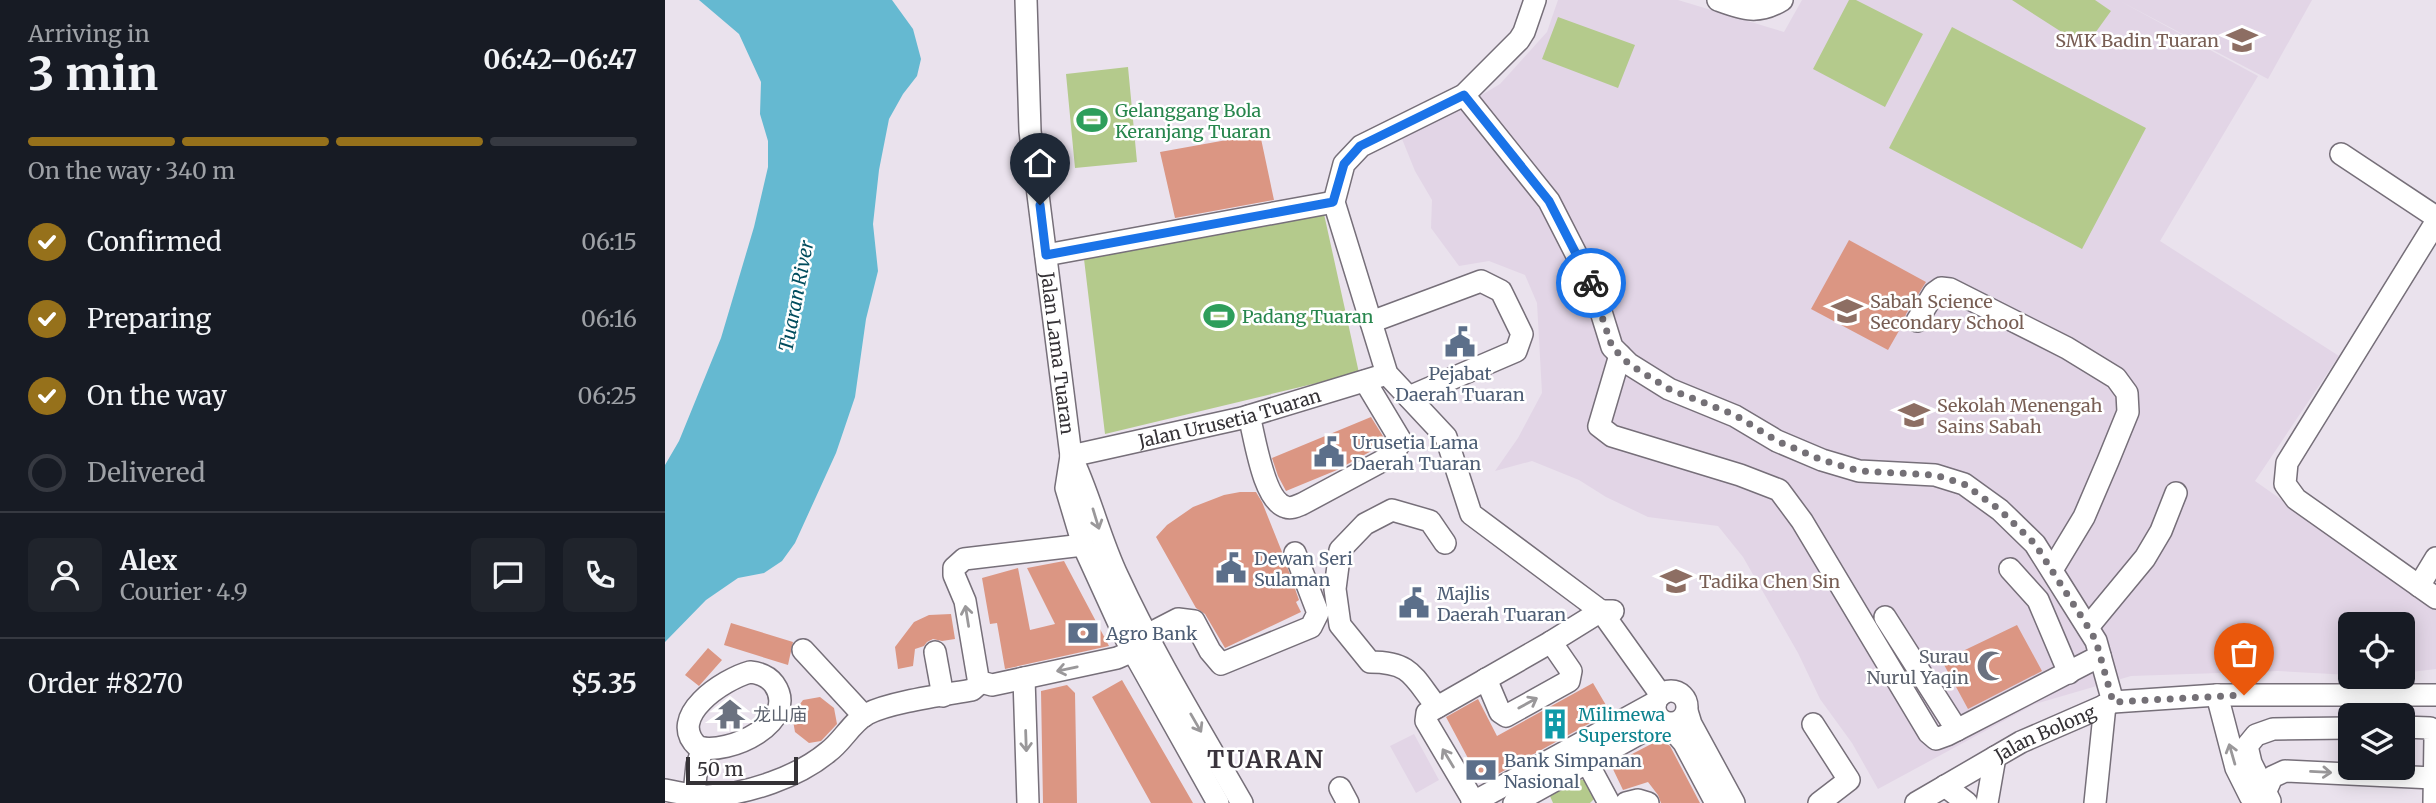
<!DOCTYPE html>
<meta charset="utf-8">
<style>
:root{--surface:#171b24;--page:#20242c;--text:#f1f3f6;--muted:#9ea1a6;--line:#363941;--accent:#96711b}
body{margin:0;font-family:Merriweather,"Noto Sans SC",serif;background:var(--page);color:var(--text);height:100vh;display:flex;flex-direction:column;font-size:26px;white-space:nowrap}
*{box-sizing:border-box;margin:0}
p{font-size:23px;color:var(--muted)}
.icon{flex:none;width:38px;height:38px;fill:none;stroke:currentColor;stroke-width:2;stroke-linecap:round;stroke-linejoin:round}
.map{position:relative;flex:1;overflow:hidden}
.details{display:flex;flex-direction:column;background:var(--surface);width:665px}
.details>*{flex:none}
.fabs{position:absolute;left:1673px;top:612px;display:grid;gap:14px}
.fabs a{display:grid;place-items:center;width:77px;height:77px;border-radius:10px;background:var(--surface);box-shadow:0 4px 18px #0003;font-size:35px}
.scale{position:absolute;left:21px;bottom:18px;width:112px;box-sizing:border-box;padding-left:7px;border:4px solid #353236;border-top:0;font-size:19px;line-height:24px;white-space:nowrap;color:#353236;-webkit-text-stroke:5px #fff;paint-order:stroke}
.pin{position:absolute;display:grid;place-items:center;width:60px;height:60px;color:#fff;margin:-72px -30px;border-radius:50% 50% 50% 0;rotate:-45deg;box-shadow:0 0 7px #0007}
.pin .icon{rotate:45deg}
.courier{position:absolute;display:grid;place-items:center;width:70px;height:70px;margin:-35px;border:5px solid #1a73e8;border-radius:50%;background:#fff;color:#222;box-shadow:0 2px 9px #0007}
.overview em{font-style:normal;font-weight:700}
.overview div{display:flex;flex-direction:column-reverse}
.overview{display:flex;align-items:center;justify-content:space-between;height:119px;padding:0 28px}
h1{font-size:46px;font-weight:700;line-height:52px}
.bar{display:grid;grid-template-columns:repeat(4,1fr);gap:10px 7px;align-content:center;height:84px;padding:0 28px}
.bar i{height:9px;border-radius:5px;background:var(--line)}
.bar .current{background:var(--accent)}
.bar p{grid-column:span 4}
.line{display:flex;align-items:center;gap:18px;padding:0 28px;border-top:2px solid var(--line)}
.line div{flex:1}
.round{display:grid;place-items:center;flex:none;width:74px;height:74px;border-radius:10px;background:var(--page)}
ol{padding:0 28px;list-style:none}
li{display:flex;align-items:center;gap:21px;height:77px}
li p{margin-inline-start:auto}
li .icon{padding:7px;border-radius:50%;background:var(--accent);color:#fff;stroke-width:4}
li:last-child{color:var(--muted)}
li i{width:38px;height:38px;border:4px solid var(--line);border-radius:50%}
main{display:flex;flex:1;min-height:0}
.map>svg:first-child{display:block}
.built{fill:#e2d5e6}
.green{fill:#b4ca8c}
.water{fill:#65b9d1}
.building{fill:#db9683}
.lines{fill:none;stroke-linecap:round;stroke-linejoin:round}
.minor-casing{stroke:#766f79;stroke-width:24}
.minor{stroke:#fff;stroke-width:21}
.oneway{stroke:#9a989a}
.done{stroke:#747076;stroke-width:7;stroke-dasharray:0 12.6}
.route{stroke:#1a73e8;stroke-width:9}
.labels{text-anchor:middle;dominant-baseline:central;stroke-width:5;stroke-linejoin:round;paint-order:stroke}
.education-label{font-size:18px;fill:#785e54;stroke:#fff;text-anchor:start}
.leisure-label{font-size:18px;fill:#27864d;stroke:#fff;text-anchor:start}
.street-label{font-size:18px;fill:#353236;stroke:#fff}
.service-label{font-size:18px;fill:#4e5e75;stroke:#fff;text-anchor:start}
.worship-label{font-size:18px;fill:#5b616d;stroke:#fff;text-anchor:end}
.culture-label{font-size:18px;fill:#0d838f;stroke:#fff;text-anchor:start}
.water-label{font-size:19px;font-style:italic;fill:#004c5d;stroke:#fff}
.district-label{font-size:24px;font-weight:bold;letter-spacing:2px;fill:#3a343c;stroke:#fff}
</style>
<main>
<section class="details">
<div class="overview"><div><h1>3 min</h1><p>Arriving in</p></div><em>06:42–06:47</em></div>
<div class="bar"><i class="current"></i><i class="current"></i><i class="current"></i><i></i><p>On the way · 340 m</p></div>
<ol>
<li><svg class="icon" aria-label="check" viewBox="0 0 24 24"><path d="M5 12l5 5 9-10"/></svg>Confirmed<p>06:15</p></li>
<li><svg class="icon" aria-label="check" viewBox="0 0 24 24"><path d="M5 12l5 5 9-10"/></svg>Preparing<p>06:16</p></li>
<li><svg class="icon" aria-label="check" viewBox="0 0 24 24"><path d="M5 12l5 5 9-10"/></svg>On the way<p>06:25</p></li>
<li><i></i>Delivered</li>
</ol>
<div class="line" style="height:126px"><a class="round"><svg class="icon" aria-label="person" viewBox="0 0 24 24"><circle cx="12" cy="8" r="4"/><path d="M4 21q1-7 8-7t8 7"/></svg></a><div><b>Alex</b><p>Courier · 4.9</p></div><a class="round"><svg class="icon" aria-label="chat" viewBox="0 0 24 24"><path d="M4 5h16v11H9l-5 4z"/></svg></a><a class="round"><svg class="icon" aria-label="phone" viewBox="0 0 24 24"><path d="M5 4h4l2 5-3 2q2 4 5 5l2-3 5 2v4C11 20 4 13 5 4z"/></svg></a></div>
<div class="line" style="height:91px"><div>Order #8270</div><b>$5.35</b></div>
</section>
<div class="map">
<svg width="1771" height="803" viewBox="0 0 1771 803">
<rect width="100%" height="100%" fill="#eae2ed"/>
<path class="built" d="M893 0H1013L1119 32 1137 0H1647L1603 79 1455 1 1593 76 1495 241 1674 356 1590 481 1771 609V669L1738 673V625H1685V675L1613 671 1466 676 1370 704 1213 789 1187 743 1155 699 1133 653 1078 557 1053 526 983 517 941 497 914 480 867 461 830 471 853 438 877 393 872 303 860 275 824 261 794 266 766 228 767 200 750 171 735 134 785 114 835 84 882 32Z
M749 734 774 780 751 793 725 746Z"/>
<path class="green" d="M1184 0H1191L1258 34 1220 107 1148 69Z
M1347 0H1430L1446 11 1420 47Z
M893 17 970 45 953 88 877 59Z
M1287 27 1481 128 1417 249 1224 148Z
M463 67 472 162 410 168 401 74Z
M659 214 694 373 440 434 419 259Z
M908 779 922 780 928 792 929 799 925 803H888L885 796 889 788Z"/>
<path class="water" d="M34 0H227L248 29 256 59 252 76 238 94 224 119 214 170 208 224 213 271 201 319 190 397 171 453 130 543 117 561 99 573 73 578 41 600 0 642V465L14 441 56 338 89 227 103 167V141L95 114 96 82 74 34Z"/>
<path class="building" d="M595 134 609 200 510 218 495 152Z
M1184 240 1261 282 1241 314 1239 322 1223 350 1146 309Z
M706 417 721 441 719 444 672 470 621 491 613 476 607 458Z
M575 492H591L597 502 617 552 634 600 631 602 636 612 560 648 540 614 531 608 491 537 502 525 528 507 559 495Z
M399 561 444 646 340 669 332 623 325 624 317 578 353 568 365 630 390 624 362 568Z
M286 614 290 639 277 641 268 639 262 642 259 646 250 649 248 666 233 669 230 647 249 622 264 615Z
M66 623 128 642 123 665 59 645Z
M1352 625 1377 671 1303 709 1277 661Z
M43 648 57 660 34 686 20 675Z
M457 680 528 803H486L427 697Z
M928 683 945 712 824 779 813 777 781 717 813 699 832 736Z
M402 685 410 693 412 803H378L376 691Z
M155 697 169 708 172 724 156 741 144 743 130 732 127 715 138 700Z
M992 741 1001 743 1005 746 1035 803H996L993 795 983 782 958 790 946 765Z"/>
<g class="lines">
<g class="minor-casing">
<g id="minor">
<path id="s1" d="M361 0 365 131 406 456 401 488 418 545 460 637 553 803"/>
<path d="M870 0 859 32 854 40 799 95 696 146 679 164 669 202 722 374 781 437 806 514 936 611 996 695"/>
<path d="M1053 0C1078 9 1093 15 1117 0"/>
<path d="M799 95 884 201 929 289 947 347 964 364 1004 389 1070 416 1112 441 1157 460 1194 471 1270 475 1299 484 1335 510 1370 544 1431 641 1448 702"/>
<path d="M1676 154 1771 217"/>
<path d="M1771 222 1622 463 1620 484 1631 499 1771 598"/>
<path d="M381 255 669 202"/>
<path d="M1252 321 1269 293 1276 288 1285 289 1402 348 1451 378 1462 393 1463 412 1443 461 1419 517 1387 570"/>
<path d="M706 322 816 281 836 291 857 334 851 351 744 397"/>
<path d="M955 355 934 426 947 436 1075 475 1114 490 1137 521 1264 733 1271 739 1282 735 1435 656"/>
<path d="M584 416C590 437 598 501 621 507 626 509 632 506 637 504L717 461 729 453 736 441 700 381"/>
<path d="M406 456C425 495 434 537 453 577 489 655 534 728 577 803"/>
<path id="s2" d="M406 456 577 418 722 374"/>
<path d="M418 545 299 559 289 568V575L300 601 313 678 316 682 327 685 452 658 468 651"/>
<path d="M1345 569 1373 600 1404 673"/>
<path d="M1754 586 1771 558"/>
<path d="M1220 617 1292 730"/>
<path d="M1423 627 1480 558 1496 531 1511 493"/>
<path d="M482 635 513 619 529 621 545 651 556 664 646 627 653 613 630 553"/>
<path d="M138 650 199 716"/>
<path d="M270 652 278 696"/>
<path d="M85 672C95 673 103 676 109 684 136 722 63 756 33 747 0 717 59 679 85 672Z"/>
<path d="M359 678 363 803"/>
<path d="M821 679 835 712 841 716 904 681 906 671 886 642"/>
<circle cx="1006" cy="707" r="16"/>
<path d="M1552 695 1571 768 1585 796 1598 803"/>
<path d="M772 707C748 677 747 662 705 662L675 625 670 589 675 550 700 524 727 510 765 521 780 543"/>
<path d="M1022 711 1026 724 1069 803"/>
<path d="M1002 723 1019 743 1051 803"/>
<path d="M1148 724 1184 780 1154 803"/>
<path d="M1738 727 1765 728 1770 737 1769 803"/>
<path d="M922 762 944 803"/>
<path d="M1280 786 1302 803"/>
<path d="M675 788 683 803"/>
<path d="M0 790C14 793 29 796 43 796 83 794 133 777 163 752 177 742 187 722 202 714 225 702 279 695 307 690L316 682"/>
<path d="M1600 793 1607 777 1620 771 1768 778"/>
<path d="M1605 801 1586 763 1582 746 1591 735 1608 729 1685 728"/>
<path d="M809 802 761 721 762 713 886 642 936 611H948"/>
<path d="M28 803 32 765 38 748"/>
<path d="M807 803 991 702"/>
<path d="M849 803 997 721"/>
<path d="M961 803 973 800 983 803"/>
<path id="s3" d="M1251 803 1356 742 1448 702 1552 695H1771"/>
<path d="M1322 803 1330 757"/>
<path d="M1430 803 1440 705"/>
</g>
</g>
<use href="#minor" class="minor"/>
</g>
<defs><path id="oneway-shaft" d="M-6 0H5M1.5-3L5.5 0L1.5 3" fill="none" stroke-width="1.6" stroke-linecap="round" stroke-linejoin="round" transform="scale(1.75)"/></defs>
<g class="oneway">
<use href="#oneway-shaft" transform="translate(431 519) rotate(73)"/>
<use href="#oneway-shaft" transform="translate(302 616) rotate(-99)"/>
<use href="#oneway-shaft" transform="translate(402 669) rotate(168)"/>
<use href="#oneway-shaft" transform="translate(863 703) rotate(-29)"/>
<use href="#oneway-shaft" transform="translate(531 723) rotate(60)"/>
<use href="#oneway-shaft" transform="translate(361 741) rotate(88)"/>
<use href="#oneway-shaft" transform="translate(1567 754) rotate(-106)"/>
<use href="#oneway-shaft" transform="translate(783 758) rotate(-121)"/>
<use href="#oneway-shaft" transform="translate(1656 772) rotate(3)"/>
</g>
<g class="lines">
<path class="done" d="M926 283 947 347 964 364 1004 389 1070 415 1112 441 1157 460 1194 471 1270 475 1299 484 1335 510 1370 544 1423 627 1431 641 1448 702 1579 695"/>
<path class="route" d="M375 205 381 255 668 202 679 164 695 146 799 95 884 201 926 283"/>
</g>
<defs>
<g id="school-bare" transform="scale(2.415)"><path d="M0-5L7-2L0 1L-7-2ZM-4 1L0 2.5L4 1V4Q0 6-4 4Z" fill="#8d6e63" stroke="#fff" stroke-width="2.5" paint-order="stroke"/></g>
<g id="stadium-bare" transform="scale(2.415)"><path d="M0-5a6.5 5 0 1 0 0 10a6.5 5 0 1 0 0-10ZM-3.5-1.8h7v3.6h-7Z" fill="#2e9e5b" stroke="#fff" stroke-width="2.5" paint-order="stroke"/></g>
<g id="civic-bare" transform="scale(2.415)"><path d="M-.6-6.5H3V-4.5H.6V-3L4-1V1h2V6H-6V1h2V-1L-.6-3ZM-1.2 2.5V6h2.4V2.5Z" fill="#5c6f8a" stroke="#fff" stroke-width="2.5" paint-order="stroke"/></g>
<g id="bank-bare" transform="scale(2.415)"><path d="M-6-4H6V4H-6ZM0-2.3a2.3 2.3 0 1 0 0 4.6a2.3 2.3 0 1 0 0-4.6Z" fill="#5c6f8a" stroke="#fff" stroke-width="2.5" paint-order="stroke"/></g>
<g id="mosque-bare" transform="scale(2.415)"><path d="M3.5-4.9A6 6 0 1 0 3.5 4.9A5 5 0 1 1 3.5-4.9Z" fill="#6b7280" stroke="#fff" stroke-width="2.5" paint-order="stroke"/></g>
<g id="temple-bare" transform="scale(2.415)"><path d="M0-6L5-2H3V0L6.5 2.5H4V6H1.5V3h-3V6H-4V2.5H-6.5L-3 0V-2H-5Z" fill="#6b7280" stroke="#fff" stroke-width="2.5" paint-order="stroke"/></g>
<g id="building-bare" transform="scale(2.415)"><path d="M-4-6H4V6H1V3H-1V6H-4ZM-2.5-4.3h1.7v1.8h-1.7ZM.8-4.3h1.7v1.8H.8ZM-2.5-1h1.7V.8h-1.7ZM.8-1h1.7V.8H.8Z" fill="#0f9aa8" stroke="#fff" stroke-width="2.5" paint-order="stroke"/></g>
</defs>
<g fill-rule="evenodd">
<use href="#school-bare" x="1577" y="40"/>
<use href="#stadium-bare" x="427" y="120"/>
<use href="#school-bare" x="1182" y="311"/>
<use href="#stadium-bare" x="554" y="316"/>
<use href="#civic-bare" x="795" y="342"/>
<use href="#school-bare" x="1249" y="415"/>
<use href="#civic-bare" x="664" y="452"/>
<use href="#civic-bare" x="566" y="568"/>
<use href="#school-bare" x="1011" y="581"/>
<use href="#civic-bare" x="749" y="603"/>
<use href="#bank-bare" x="418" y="633"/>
<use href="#mosque-bare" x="1327" y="666"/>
<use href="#temple-bare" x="65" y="714"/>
<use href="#building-bare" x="890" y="724"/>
<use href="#bank-bare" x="816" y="770"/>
</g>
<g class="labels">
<g class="education-label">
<text x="1554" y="40" text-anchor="end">SMK Badin Tuaran</text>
<text x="1205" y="301">Sabah Science<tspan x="1205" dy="21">Secondary School</tspan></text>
<text x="1272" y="405">Sekolah Menengah<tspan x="1272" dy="21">Sains Sabah</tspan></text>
<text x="1034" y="581">Tadika Chen Sin</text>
</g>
<g class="leisure-label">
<text x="450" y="110">Gelanggang Bola<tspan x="450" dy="21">Keranjang Tuaran</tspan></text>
<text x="577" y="316">Padang Tuaran</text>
</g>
<g class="street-label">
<text stroke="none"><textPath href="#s1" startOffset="355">Jalan Lama Tuaran</textPath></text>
<text stroke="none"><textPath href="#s2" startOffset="163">Jalan Urusetia Tuaran</textPath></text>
<text stroke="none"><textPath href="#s3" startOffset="147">Jalan Bolong</textPath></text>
</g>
<g class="service-label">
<text x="795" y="373" text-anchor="middle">Pejabat<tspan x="795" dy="21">Daerah Tuaran</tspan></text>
<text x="687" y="442">Urusetia Lama<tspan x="687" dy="21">Daerah Tuaran</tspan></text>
<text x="589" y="558">Dewan Seri<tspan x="589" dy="21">Sulaman</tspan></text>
<text x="772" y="593">Majlis<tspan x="772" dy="21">Daerah Tuaran</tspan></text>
<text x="441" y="633">Agro Bank</text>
<text x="839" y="760">Bank Simpanan<tspan x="839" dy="21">Nasional</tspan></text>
</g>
<g class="worship-label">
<text x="1304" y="656">Surau<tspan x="1304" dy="21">Nurul Yaqin</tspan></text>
<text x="88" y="714" text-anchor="start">龙山庙</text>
</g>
<g class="culture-label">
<text x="913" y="714">Milimewa<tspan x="913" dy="21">Superstore</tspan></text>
</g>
<g class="water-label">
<text transform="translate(131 296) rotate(-79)">Tuaran River</text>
</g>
<g class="district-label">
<text x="601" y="759">TUARAN</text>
</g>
</g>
</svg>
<div class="fabs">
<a><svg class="icon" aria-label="locate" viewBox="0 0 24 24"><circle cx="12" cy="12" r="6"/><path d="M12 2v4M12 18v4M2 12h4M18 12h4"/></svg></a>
<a><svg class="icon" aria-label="layers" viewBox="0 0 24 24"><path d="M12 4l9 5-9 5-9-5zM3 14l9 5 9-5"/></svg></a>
</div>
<div class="scale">50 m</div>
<div class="pin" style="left:1579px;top:695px;background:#ea580c"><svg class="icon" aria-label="bag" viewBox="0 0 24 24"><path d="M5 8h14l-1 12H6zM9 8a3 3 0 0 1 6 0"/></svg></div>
<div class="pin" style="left:375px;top:205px;background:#1f2937"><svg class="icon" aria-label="home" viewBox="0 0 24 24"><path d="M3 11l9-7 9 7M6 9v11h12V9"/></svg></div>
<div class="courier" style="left:926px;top:283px"><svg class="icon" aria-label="bike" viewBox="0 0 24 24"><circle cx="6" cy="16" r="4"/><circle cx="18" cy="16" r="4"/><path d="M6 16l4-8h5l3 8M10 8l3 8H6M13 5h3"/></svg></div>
</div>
</main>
